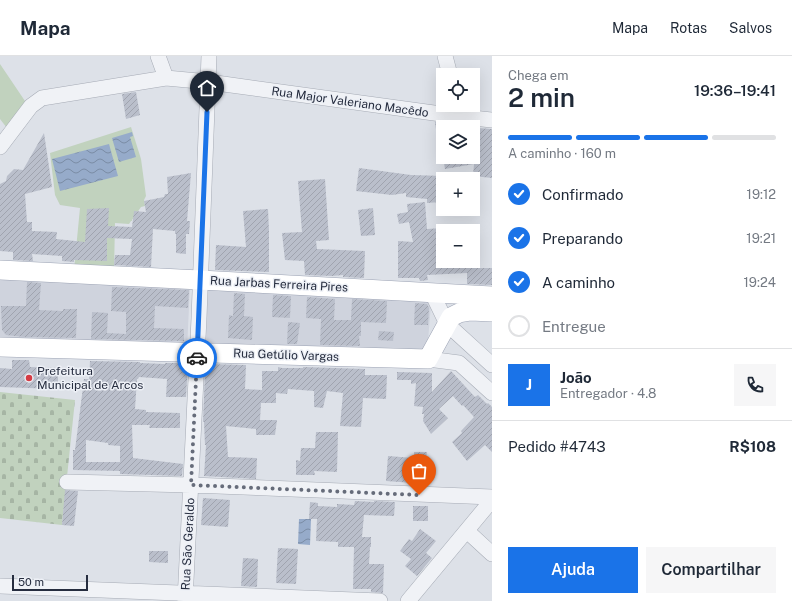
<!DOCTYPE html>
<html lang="pt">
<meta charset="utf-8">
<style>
:root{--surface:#fff;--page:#f6f6f7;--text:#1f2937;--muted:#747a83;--line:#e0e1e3;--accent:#1a73e8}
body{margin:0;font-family:"Public Sans",sans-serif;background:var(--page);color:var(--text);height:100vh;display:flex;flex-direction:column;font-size:15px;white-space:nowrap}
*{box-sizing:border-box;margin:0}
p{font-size:13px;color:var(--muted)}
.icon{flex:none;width:22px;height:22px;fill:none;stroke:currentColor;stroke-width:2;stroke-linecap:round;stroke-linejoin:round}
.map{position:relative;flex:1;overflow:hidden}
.details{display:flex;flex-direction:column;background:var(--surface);width:300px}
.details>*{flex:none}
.controls{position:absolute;left:436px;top:12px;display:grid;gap:8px}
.controls a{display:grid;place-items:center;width:44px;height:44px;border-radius:0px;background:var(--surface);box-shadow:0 4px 16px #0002;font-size:20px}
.scale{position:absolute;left:12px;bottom:10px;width:76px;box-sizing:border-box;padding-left:4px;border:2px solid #262d3f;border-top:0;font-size:11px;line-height:14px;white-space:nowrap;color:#262d3f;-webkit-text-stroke:3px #edf0f6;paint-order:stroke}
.pin{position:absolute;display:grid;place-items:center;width:34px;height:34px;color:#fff;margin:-41px -17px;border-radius:50% 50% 50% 0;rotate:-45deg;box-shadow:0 0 4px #0007}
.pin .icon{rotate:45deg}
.courier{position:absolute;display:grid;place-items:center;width:40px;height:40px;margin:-20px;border:3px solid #1a73e8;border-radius:50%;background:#fff;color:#222;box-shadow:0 1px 5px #0007}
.head em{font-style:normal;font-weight:600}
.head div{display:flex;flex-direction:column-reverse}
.head{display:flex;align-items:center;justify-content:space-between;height:68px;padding:0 16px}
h1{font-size:26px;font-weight:600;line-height:30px}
.bar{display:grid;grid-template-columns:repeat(4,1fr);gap:6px 4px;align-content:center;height:48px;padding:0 16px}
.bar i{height:5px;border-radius:3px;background:var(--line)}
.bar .selected{background:var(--accent)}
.bar p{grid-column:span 4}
.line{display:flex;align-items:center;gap:10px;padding:0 16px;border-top:1px solid var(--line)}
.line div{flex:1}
.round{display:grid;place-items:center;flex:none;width:42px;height:42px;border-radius:0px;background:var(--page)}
ol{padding:0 16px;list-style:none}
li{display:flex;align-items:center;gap:12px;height:44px}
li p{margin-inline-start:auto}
li .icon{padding:4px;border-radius:50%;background:var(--accent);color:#fff;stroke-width:4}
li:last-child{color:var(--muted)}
li i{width:22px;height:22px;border:2px solid var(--line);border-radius:50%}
.primary-button{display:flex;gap:8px;margin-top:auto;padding:8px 16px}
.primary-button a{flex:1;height:46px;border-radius:0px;background:var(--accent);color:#fff;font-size:16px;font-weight:600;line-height:46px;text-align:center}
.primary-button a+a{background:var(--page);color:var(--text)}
header{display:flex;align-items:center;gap:24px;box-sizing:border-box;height:56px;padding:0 20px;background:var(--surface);border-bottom:1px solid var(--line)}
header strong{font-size:19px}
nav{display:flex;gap:22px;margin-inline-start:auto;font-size:14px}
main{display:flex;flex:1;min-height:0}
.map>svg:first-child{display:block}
.built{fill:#cfd3dd}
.cemetery{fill:url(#cemetery-stones)}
.pitch{fill:#c1d2be}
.water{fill:url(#water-waves)}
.building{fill:url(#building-hatch);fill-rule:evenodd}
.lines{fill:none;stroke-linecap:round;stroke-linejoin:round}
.minor-casing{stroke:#a6abb5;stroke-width:16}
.major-casing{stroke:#9ca3b4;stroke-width:20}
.minor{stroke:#f0f2f6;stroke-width:15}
.major{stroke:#fff;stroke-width:19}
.done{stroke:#666c7a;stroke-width:4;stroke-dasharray:0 7.2}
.route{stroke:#1a73e8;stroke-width:5}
.poi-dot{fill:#d53b44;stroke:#edf0f6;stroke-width:1.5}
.labels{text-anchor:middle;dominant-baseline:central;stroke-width:3;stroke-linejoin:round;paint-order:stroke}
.street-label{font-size:12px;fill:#262d3f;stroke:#edf0f6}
.poi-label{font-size:12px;fill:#262d3f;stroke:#edf0f6;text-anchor:start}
</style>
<header>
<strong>Mapa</strong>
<nav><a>Mapa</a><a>Rotas</a><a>Salvos</a></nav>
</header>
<main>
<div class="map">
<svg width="492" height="545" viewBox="0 0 492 545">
<defs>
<pattern id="cemetery-stones" width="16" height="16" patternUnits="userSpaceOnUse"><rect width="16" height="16" fill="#c1d2be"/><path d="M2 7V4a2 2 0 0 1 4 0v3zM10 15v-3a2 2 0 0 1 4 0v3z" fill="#a6b5a4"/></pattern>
<pattern id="water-waves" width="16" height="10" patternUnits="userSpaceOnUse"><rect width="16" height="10" fill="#96abca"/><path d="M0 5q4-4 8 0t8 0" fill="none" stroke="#7a8ca5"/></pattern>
<pattern id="building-hatch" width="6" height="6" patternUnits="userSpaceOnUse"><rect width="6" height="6" fill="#babfcb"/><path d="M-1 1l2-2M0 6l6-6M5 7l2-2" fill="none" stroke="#a0a4af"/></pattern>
</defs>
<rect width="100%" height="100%" fill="#dde1e8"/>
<path class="built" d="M0 222 190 230 187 293 0 286Z
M208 231 427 246 431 248 427 297 206 290Z"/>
<path class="cemetery" d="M0 336 75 344 62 469 0 462Z"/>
<path class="pitch" d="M0 8 27 48 7 72 0 63Z
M131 71 141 103 146 140 144 144 145 150 141 151 132 164V165H131L129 168 115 167 114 216 74 214 80 152 60 149 55 139 50 97Z"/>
<path class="water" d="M132 76 133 80 130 81 136 101 119 106 112 82Z
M109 88 118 120 60 135 52 103Z
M299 463H311L310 489 298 488Z"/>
<path class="building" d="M136 36 140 59 126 63 122 38Z
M435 66 443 67V89H438Z
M478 72 492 73V122L473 120 474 108 445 113 443 101H473V100H475L478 81H477Z
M44 77 52 131 25 138 27 166H32V175L57 176 56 183 85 186 87 153 109 152 108 170 132 171 134 155 146 156 144 145 164 141 165 138H168L167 121 191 117 187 165H190L189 178H186V198L176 197V178H175V175L153 173 151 211 114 209 115 199H130L132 183 107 182V205L74 204V206L62 205V200L32 198 33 205 13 204V196L0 195V128L6 125 7 120 14 113 23 114Z
M359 112 411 119 444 120V123H443L440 146 427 147V143L406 141V137L392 139 356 135Z
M325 123 329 184 316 185 317 193 365 195 364 222 343 221V219L332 220 305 219 304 205 285 204 282 177 302 176 298 125Z
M425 146 427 173 443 172V205H470V212H492V229L467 228V217L427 219 428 224 421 225H420L419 222H398V185L413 186 409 166 399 168 397 158 408 156 407 148Z
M373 152 375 179 361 180 358 154Z
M268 153 269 175V216L215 214 216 189 246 191 243 155Z
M27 226 41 227 39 254 63 255V253H77L76 282 25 281 6 279 2 274 1 250H26Z
M112 231 189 234 188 252 155 250 154 272 184 273V285L91 283 92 256 108 257 107 277 126 278V256L111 255Z
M234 237 245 238 244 260 253 261 252 284 228 282 229 259 233 260Z
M273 239 291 240 290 262 272 261Z
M307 241 335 243 334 264H351L352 243 387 245 386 267 361 266V280H359L360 290 320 289 321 263 306 262Z
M415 247 427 248 429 252 428 269H414Z
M288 266 300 267 297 288H287Z
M379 275 394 276 393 285 378 284Z
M12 304H29L30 311 58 312V333L0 331V312L12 313Z
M90 305 140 306V307L165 308V307H188L186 341H166L167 323 139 321 138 323H137L135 353 146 354V356L180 357V372H149L150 369H132L133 402 183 408 182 420 120 418V415L73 414V394H75L84 323H89ZM86 384 108 387V389L120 390V406H86Z
M210 308 246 309 245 333 262 334V315H278V311L282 312H303V311L365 313V319H387L386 343 363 342 361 371 340 370 343 337 327 335 323 352 314 351V335L288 333 287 338 276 337V347H261L260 364H277L275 379H256V373L226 370 228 401 257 402 256 423 204 420 206 389H205L204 366H203L205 314Z
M451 315 475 341 478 339 487 348 488 347 492 351V396L485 389 467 405 452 386 462 377 461 375 474 361 463 349 462 350 453 340 439 353 448 362 431 378 423 365 424 358H422L423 351 414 350 416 327 411 328V324H397V316L432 317V336Z
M316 376H338L337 416 314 415 315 419H296V404L300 405 301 392H315Z
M414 396H427L425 410V429H413V427L386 425 388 400 414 402Z
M65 434 78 435 74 470 62 469Z
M203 442 230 444 228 471 201 469Z
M355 445 374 446V445L395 446 394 460 364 459 362 481H371V491H370L369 508H384L383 537 371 536V533H353L354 491H338V486L316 485 317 463H309L310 446 318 447V450L337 451V448L354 449Z
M413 450H428V465H413Z
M420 473 436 485 426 497 432 502 417 520 405 510 411 503 400 495 409 483 412 485Z
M278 492 298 493 296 528 276 527Z
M149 495H168V507L149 506Z
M243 502 258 503 257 531 241 530Z"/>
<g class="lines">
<g class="minor-casing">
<path id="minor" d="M158 0 166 22
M445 0 450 19
M0 91 31 50 42 42 166 22 209 26 463 61 492 64
M432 237 447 268 492 309
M428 303 459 307 492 337
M67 426 191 429 492 441
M467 475 492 498
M0 530 380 545
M185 545 199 262 209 0
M408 545 492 444"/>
</g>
<g class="major-casing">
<path id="major" d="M0 214 200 224 492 240
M0 291 428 303 451 261 459 257 471 255 492 256"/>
</g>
<use href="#minor" class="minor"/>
<use href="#major" class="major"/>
</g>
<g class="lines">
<path class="done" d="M197 302 191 429 419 439"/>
<path class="route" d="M197 302 207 56"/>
</g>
<circle class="poi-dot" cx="29" cy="322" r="4"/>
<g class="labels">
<g class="street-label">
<text transform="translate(350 46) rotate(8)">Rua Major Valeriano Macêdo</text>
<text transform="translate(279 228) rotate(3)">Rua Jarbas Ferreira Pires</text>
<text transform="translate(286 299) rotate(2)">Rua Getúlio Vargas</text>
<text transform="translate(188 488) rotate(-87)">Rua São Geraldo</text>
</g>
<g class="poi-label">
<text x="37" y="315">Prefeitura<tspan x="37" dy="14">Municipal de Arcos</tspan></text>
</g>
</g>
</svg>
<div class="controls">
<a><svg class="icon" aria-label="locate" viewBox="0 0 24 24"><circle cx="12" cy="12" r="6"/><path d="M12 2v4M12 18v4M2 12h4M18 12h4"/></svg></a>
<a><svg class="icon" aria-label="layers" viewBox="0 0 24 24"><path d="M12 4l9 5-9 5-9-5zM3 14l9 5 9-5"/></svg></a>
<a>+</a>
<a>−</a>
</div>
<div class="scale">50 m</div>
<div class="pin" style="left:419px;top:439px;background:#ea580c"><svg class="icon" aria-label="bag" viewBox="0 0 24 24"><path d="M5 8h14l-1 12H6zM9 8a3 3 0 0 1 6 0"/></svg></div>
<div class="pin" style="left:207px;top:56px;background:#1f2937"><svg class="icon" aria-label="home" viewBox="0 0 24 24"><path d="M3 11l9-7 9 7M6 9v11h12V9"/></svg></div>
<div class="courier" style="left:197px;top:302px"><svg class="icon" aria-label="car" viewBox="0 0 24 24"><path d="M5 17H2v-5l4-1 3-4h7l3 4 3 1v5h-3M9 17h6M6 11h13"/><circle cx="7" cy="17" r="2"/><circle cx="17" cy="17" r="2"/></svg></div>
</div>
<section class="details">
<div class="head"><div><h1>2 min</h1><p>Chega em</p></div><em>19:36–19:41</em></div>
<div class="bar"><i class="selected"></i><i class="selected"></i><i class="selected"></i><i></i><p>A caminho · 160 m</p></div>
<ol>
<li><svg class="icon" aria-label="check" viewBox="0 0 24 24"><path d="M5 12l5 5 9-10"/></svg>Confirmado<p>19:12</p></li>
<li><svg class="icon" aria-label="check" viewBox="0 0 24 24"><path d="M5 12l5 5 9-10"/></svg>Preparando<p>19:21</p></li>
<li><svg class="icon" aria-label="check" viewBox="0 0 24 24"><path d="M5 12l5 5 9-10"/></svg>A caminho<p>19:24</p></li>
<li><i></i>Entregue</li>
</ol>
<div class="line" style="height:72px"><b class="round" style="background:var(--accent);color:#fff">J</b><div><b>João</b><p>Entregador · 4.8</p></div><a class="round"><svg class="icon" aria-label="phone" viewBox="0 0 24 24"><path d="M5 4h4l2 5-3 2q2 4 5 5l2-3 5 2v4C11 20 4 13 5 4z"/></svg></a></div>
<div class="line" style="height:52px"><div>Pedido #4743</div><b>R$108</b></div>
<div class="primary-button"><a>Ajuda</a><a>Compartilhar</a></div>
</section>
</main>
